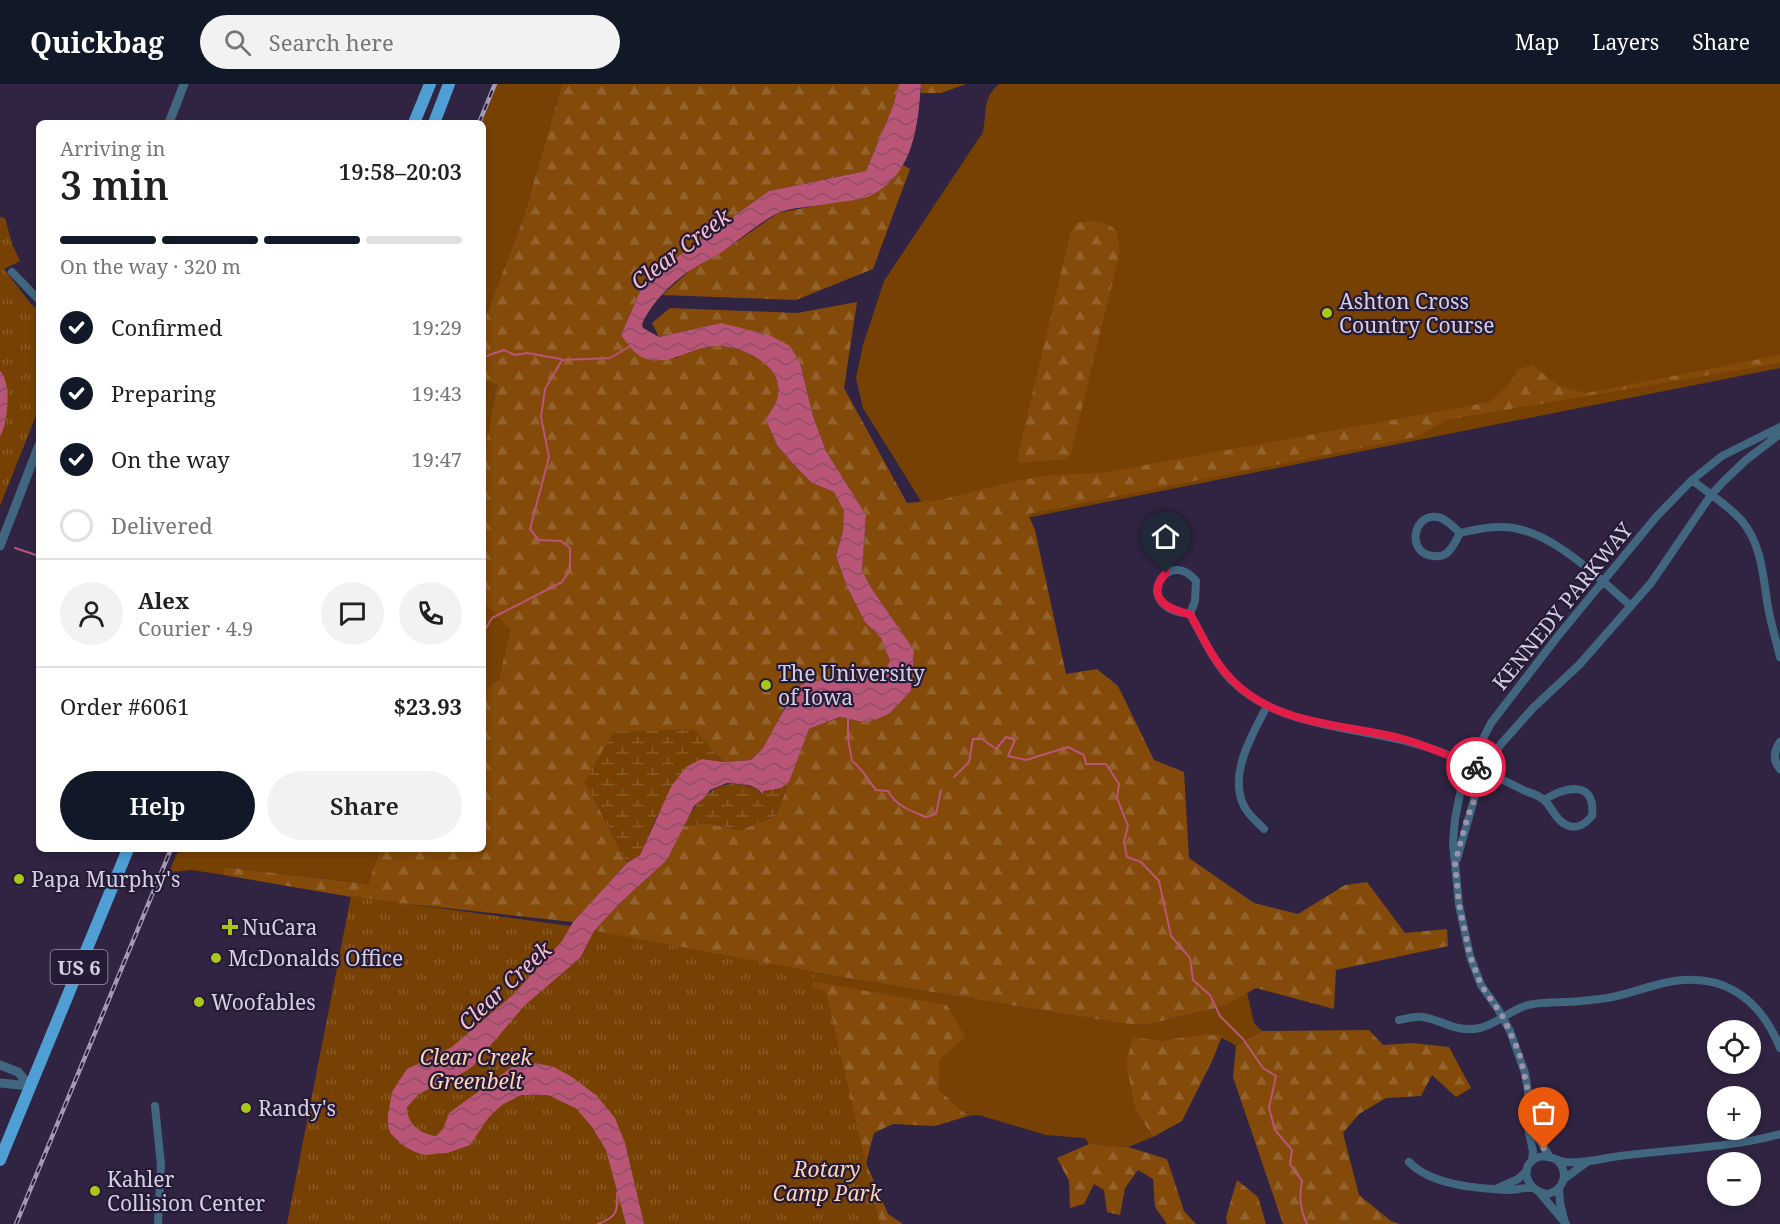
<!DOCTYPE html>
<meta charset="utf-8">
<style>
:root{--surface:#fff;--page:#f2f2f2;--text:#202124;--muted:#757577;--line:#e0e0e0;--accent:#111827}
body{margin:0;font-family:"Noto Serif",serif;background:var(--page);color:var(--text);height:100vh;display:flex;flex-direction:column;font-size:22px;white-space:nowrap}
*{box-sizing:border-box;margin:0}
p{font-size:20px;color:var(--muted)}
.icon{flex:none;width:33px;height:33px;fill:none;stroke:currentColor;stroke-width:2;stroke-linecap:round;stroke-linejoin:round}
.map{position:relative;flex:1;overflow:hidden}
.panel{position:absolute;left:36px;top:36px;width:450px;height:732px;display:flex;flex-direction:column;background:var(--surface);border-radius:9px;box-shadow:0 3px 9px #0003}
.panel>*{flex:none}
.controls{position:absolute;left:1707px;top:936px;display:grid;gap:12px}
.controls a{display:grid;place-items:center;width:54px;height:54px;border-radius:50%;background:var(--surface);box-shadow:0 3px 9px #0003;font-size:30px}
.pin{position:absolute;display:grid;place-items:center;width:51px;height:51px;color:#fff;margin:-62px -26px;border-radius:50% 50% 50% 0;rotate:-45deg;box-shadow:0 0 6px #0007}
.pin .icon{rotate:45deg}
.courier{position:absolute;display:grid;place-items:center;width:60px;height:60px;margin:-30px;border:4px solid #e11d48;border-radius:50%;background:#fff;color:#222;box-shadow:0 2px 8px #0007}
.overview em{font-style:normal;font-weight:600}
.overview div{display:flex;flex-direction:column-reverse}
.overview{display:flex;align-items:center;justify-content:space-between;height:102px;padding:0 24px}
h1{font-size:39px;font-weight:600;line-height:45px}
.bar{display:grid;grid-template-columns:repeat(4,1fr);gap:9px 6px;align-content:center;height:72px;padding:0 24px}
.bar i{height:8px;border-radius:4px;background:var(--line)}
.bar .selected{background:var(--accent)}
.bar p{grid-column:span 4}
.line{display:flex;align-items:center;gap:15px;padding:0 24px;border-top:2px solid var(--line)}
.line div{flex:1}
.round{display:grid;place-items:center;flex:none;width:63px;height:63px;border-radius:32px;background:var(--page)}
ol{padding:0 24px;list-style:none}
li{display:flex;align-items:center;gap:18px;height:66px}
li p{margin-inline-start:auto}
li .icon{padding:6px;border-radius:50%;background:var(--accent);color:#fff;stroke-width:4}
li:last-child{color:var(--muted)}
li i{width:33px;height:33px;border:3px solid var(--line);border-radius:50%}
.cta{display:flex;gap:12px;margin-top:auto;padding:12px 24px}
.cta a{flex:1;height:69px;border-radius:36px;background:var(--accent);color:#fff;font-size:24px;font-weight:600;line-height:69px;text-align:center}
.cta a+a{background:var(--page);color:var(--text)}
header{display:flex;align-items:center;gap:36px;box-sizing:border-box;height:84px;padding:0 30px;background:var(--accent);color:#fff}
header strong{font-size:28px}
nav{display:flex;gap:33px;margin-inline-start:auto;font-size:21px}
.search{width:420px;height:54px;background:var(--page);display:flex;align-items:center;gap:15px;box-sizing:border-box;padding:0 21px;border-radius:33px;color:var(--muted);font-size:22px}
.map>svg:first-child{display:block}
.green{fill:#774104}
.forest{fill:url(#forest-firs)}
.wetland{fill:url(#wetland-marsh)}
.park{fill:url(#park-tufts)}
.water{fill:url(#water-waves)}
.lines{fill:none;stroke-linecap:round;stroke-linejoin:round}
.stream{stroke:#b95678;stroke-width:2}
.minor{stroke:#416680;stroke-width:8}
.tertiary{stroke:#416680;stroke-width:9}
.primary{stroke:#4f9fd5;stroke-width:12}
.rail-casing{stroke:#a29ab2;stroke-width:4.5}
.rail{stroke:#261b37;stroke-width:2;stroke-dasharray:7;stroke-linecap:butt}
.done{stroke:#9b93ab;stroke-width:6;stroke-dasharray:0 10.8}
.route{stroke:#e11d48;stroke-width:8}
.poi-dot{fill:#a9c71b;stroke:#261b37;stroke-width:2}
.labels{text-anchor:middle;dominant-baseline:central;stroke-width:4.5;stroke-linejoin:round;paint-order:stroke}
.shield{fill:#261b37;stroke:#a099af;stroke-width:1.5}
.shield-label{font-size:20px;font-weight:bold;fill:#d5cfe3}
.poi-label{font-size:21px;fill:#d5cfe3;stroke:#261b37;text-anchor:start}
.street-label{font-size:21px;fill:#d5cfe3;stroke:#261b37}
.park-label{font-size:21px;font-style:italic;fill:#fed4b2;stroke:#261b37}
.water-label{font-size:22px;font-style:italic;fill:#f5bfce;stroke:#261b37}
</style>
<header>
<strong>Quickbag</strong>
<div class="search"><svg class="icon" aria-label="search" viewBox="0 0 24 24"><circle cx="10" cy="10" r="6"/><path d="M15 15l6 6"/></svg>Search here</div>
<nav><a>Map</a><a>Layers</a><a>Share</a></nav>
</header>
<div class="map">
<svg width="1780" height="1140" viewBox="0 0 1780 1140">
<defs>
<pattern id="forest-firs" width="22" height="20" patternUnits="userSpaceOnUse" patternTransform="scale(1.5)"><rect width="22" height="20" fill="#844a09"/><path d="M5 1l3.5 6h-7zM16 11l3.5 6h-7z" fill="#94632d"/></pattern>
<pattern id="wetland-marsh" width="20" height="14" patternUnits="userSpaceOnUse" patternTransform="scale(1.5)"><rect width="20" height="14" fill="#774104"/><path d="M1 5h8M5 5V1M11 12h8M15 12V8" fill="none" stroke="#895b28"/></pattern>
<pattern id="park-tufts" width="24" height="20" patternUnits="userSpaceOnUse" patternTransform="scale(1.5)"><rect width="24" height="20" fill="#774104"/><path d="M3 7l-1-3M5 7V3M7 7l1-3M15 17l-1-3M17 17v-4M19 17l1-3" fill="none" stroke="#895b28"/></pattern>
<pattern id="water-waves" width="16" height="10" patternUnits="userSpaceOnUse" patternTransform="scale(1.5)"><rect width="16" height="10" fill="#b95678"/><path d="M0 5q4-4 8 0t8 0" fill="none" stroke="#8f4e66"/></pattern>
</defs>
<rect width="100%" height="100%" fill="#302442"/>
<path class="green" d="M497 0H562L523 135 483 239V39H481Z
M999 0H1780V284L1016 436 937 443 863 324 856 294 863 261 884 197 983 48C987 28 982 14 999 0Z
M483 295 497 301 483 373Z
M483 518 510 544 499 595 483 607Z
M179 765H380L368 800 225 783 224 791 192 786 169 788Z
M594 847 830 891 1119 939 1146 941 1224 922 1247 908 1254 939 1262 947 1236 962C1204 940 1194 956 1162 957 1153 958 1142 955 1133 953L1136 1027 1153 1053 1128 1063 1089 1060 1085 1054 1046 1051 979 1031 968 1032 939 1006V976L825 901 588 859Z"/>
<path class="forest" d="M562 0H899L893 22 866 87 769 107 645 196 621 251 676 274C689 268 702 262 716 262 743 261 787 283 777 315 775 322 769 329 766 336L777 361 794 381 812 399 834 408 845 427 843 447 836 472 847 503 865 538 881 554 890 577 885 587 863 593 810 597 788 616 776 642 763 664 751 676 724 678 692 645 585 697 627 779 573 838 363 815 224 791V783L368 800 380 765H483V607L499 595 510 545 483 518V373L497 301 483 295V239L523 135Z
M921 0H966L941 9H921Z
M903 81 910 85 873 185 796 216 662 211 693 184 716 172 778 129 870 111 890 98Z
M1091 137C1116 139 1120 147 1119 171L1071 369 1067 375 1020 379 1017 375 1071 147 1077 139Z
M857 218 844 304 907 419 941 416 1015 397 1052 391 1101 389 1490 318 1509 300 1519 285 1532 281 1559 302 1587 309 1780 271V279L1446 336 1416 353 1028 430 1035 446 1066 590 1097 585 1118 602 1154 676 1184 688 1189 774 1254 819 1298 830 1345 801 1367 798 1405 849 1447 845 1448 862 1336 886 1334 925 1256 904 1224 922 1146 941 1119 939 830 891 594 847 621 818 667 776 683 742 704 739 740 746 776 732 809 645 841 633 863 638 890 629 911 607 914 566 872 505 862 487 866 431 826 367 813 332 800 279 721 239 659 253 652 239 670 224 797 229Z
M588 859 947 921 965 953 939 976V1006L968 1032 935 1042 893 1040 874 1049 866 1079 888 1130 903 1140H644Z
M1369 946 1383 961 1413 959 1449 963 1471 1004 1456 1013 1432 991 1421 1012 1386 1014 1359 1030 1343 1049 1359 1111 1391 1137 1400 1140H1283L1233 993 1236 962 1262 947Z
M1204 950 1222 952 1213 975 1182 1037 1153 1053 1136 1027 1126 979 1133 953 1161 957Z
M1089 1060 1128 1063 1167 1075 1184 1127 1196 1140H1167L1155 1123 1153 1095 1138 1086 1125 1104 1120 1131 1107 1128 1104 1106 1094 1100 1084 1120 1070 1124 1069 1097 1057 1074Z
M1237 1096 1258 1113 1266 1140H1227L1226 1133Z"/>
<path class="wetland" d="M692 645 724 678 702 675 657 732 640 771 627 779 585 697 613 648Z
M789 698 776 732 740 746 704 739 683 742C700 711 720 690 758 705L761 710C769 703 779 705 789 698Z"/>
<path class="park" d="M0 133 5 134 12 160 20 177 4 185 31 220 39 226V324L0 422Z
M351 812 570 842 815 888 812 903 826 907 880 1140H287Z"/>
<path class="water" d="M899 0H921C918 41 914 89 872 111 859 117 841 117 827 120 812 123 792 123 778 129 763 136 736 158 722 168 713 175 703 178 694 184 673 197 652 218 642 240L643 244 659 253 721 239 769 251 790 262 800 279 813 332 826 367 866 431 862 487 872 505 914 566 911 607 890 629 875 636 863 638 840 633 809 645 789 698 781 704 764 707 762 710 758 705 749 701 727 699 710 706 704 714 694 722 667 776 621 818 594 847 580 874 525 921 472 983 461 990 443 997 419 1010 407 1023C407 1040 420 1050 436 1052L443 1045 449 1029 512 983 535 979 554 983 572 993 597 1012 615 1034 625 1059 644 1140H626L606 1066 592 1043 577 1025 548 1011H521L502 1021 489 1033 470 1061 447 1069 425 1071 415 1068 404 1062 391 1050 388 1042V1031L392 1008 407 985 452 963 515 909 562 857 573 838 627 779 640 771 671 703 686 683 702 675 724 678 751 676 763 664 796 604 810 597 863 593 884 588 890 577 881 554 865 538 847 503 836 472 843 447 844 427 834 408 812 399 794 381 777 361 766 336C769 329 775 322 777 315 787 283 743 261 716 262 692 262 669 284 644 274 635 271 627 259 621 251L645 196 769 107 866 87 893 22Z
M0 287C12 298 8 339 0 353Z"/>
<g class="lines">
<path class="stream" d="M483 273 504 266 515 271 527 269 561 275
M15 464 39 472
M483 549 492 534 562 498 570 486V464L561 457 539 456 530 445 549 373 541 333 545 305 562 276 610 274 632 261
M848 634V654L852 677C863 685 867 695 876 706L888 707C896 722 911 727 926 733L936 730 941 706
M954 693 969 678 973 655H982L996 665 1006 653 1015 656 1008 672 1026 676 1068 663 1084 671 1086 680H1106L1119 700 1117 714 1128 742 1124 758 1127 773 1141 778 1159 797 1171 852 1190 874 1193 896 1210 911 1220 932 1243 955 1263 984 1276 992 1269 1024 1275 1046 1292 1066 1290 1080 1302 1097C1299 1113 1300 1125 1307 1140
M598 1140C617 1133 618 1127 617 1109"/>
<path class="minor" d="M12 188 39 216
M1692 396C1708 409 1728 421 1742 437 1762 461 1763 493 1768 523 1771 540 1776 556 1780 573
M1460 449C1456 456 1453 464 1447 469 1443 472 1439 473 1433 472 1405 470 1413 425 1441 434 1448 437 1455 444 1460 449 1474 446 1488 442 1502 443 1549 443 1597 493 1631 522
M1190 530C1183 529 1173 528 1167 523 1142 506 1172 467 1196 497L1195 517 1190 530C1202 552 1213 577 1231 596 1286 652 1383 640 1453 673 1477 684 1500 694 1523 706 1530 709 1539 711 1544 716 1553 724 1556 738 1569 742 1579 745 1586 739 1592 732 1596 695 1565 703 1544 716
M1780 658C1774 667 1772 676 1780 685
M1264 745C1258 739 1250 732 1245 724 1227 692 1252 651 1267 622
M1457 775 1475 712 1491 675 1501 660 1533 624 1579 581 1651 499 1711 411 1724 397 1746 376 1780 350
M1399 936C1406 935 1415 932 1422 933 1444 936 1455 949 1480 944 1497 940 1509 927 1525 922 1537 918 1549 919 1562 918 1577 918 1592 916 1607 914 1626 911 1643 904 1660 900 1718 885 1759 911 1780 964
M155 1022 161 1081 158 1140
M1531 1041 1549 1072
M1557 1076C1569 1088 1565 1105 1548 1110 1526 1108 1517 1080 1539 1073 1549 1070 1556 1077 1566 1078 1573 1079 1581 1078 1589 1077 1599 1076 1610 1073 1620 1072 1674 1065 1728 1064 1780 1050
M1532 1077 1533 1067 1529 1049 1528 1007 1525 989 1510 947 1498 925 1481 901 1470 872 1459 821 1453 759 1455 735 1461 705 1470 680 1491 639 1558 552 1656 433 1692 396 1722 372 1780 343
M1409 1078C1431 1101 1475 1104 1505 1106 1514 1107 1523 1103 1533 1104
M1564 1095 1587 1078
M1498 1104 1518 1095 1527 1087
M1559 1104 1560 1119 1565 1139
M1539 1108 1566 1140"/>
<path class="tertiary" d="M169 39 184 0
M0 462 39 361
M0 981 18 988 30 1002
M0 999 30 1002"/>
<path class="primary" d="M414 39 430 0
M434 39 449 0
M0 1076 128 765"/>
<g class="rail-casing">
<path id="rail" d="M479 39 495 0
M16 1140 171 765"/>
</g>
<use href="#rail" class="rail"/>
</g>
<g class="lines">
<path class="done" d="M1476 683 1485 687 1467 735 1455 779 1459 820 1470 872 1481 901 1503 933 1519 968 1528 1007 1530 1040 1544 1065"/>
<path class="route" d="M1166 489C1144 513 1168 526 1190 530 1203 553 1213 577 1232 596 1278 643 1344 639 1403 655 1428 662 1452 673 1476 683"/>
</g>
<g class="poi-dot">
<circle cx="1327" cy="229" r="6"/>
<circle cx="766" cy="601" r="6"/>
<circle cx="19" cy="795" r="6"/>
<path d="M227 834h6v6h6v6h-6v6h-6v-6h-6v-6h6z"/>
<circle cx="216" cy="874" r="6"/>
<circle cx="199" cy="918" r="6"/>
<circle cx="246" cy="1024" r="6"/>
<circle cx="95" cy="1107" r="6"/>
</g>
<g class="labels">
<rect class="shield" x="50.5" y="866" width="57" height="34" rx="4.5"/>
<g class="shield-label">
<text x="79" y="883">US 6</text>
</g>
<g class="poi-label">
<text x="1339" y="217">Ashton Cross<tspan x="1339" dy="24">Country Course</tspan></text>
<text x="778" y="589">The University<tspan x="778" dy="24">of Iowa</tspan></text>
<text x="31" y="795">Papa Murphy's</text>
<text x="242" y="843">NuCara</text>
<text x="228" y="874">McDonalds Office</text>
<text x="211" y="918">Woofables</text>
<text x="258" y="1024">Randy's</text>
<text x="107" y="1095">Kahler<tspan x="107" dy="24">Collision Center</tspan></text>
</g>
<g class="street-label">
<text transform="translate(1562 522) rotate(-51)">KENNEDY PARKWAY</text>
</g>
<g class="park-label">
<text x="476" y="973">Clear Creek<tspan x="476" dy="24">Greenbelt</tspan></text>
<text x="827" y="1085">Rotary<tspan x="827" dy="24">Camp Park</tspan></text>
</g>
<g class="water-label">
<text transform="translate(680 164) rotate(-37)">Clear Creek</text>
<text transform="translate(504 901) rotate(-43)">Clear Creek</text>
</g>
</g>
</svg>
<div class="controls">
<a><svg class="icon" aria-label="locate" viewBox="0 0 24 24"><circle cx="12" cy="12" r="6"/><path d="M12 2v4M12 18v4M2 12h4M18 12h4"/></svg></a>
<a>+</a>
<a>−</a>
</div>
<div class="pin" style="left:1544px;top:1065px;background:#ea580c"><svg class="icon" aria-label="bag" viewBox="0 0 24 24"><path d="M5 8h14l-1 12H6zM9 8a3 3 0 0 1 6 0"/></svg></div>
<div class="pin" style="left:1166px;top:489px;background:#1f2937"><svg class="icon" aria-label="home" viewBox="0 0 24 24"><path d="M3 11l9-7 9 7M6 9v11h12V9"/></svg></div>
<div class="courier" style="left:1476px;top:683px"><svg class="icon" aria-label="bike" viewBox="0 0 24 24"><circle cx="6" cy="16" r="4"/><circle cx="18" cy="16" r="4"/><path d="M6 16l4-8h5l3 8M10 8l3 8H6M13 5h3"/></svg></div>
<section class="panel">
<div class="overview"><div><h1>3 min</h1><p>Arriving in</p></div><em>19:58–20:03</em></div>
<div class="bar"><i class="selected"></i><i class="selected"></i><i class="selected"></i><i></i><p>On the way · 320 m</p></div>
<ol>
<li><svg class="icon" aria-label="check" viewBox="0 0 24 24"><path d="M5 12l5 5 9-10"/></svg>Confirmed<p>19:29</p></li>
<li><svg class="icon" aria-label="check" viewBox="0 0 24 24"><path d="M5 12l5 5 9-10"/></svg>Preparing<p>19:43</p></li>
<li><svg class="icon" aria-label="check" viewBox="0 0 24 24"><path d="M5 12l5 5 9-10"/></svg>On the way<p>19:47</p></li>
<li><i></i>Delivered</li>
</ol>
<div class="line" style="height:108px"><a class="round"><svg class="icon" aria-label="person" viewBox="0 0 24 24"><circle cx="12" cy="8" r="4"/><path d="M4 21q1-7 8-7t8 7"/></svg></a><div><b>Alex</b><p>Courier · 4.9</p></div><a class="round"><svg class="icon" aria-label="chat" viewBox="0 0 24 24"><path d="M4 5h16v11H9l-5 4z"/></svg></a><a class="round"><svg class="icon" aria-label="phone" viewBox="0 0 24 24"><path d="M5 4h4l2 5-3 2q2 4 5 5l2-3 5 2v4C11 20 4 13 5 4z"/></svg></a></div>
<div class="line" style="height:78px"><div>Order #6061</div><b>$23.93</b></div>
<div class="cta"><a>Help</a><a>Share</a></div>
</section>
</div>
